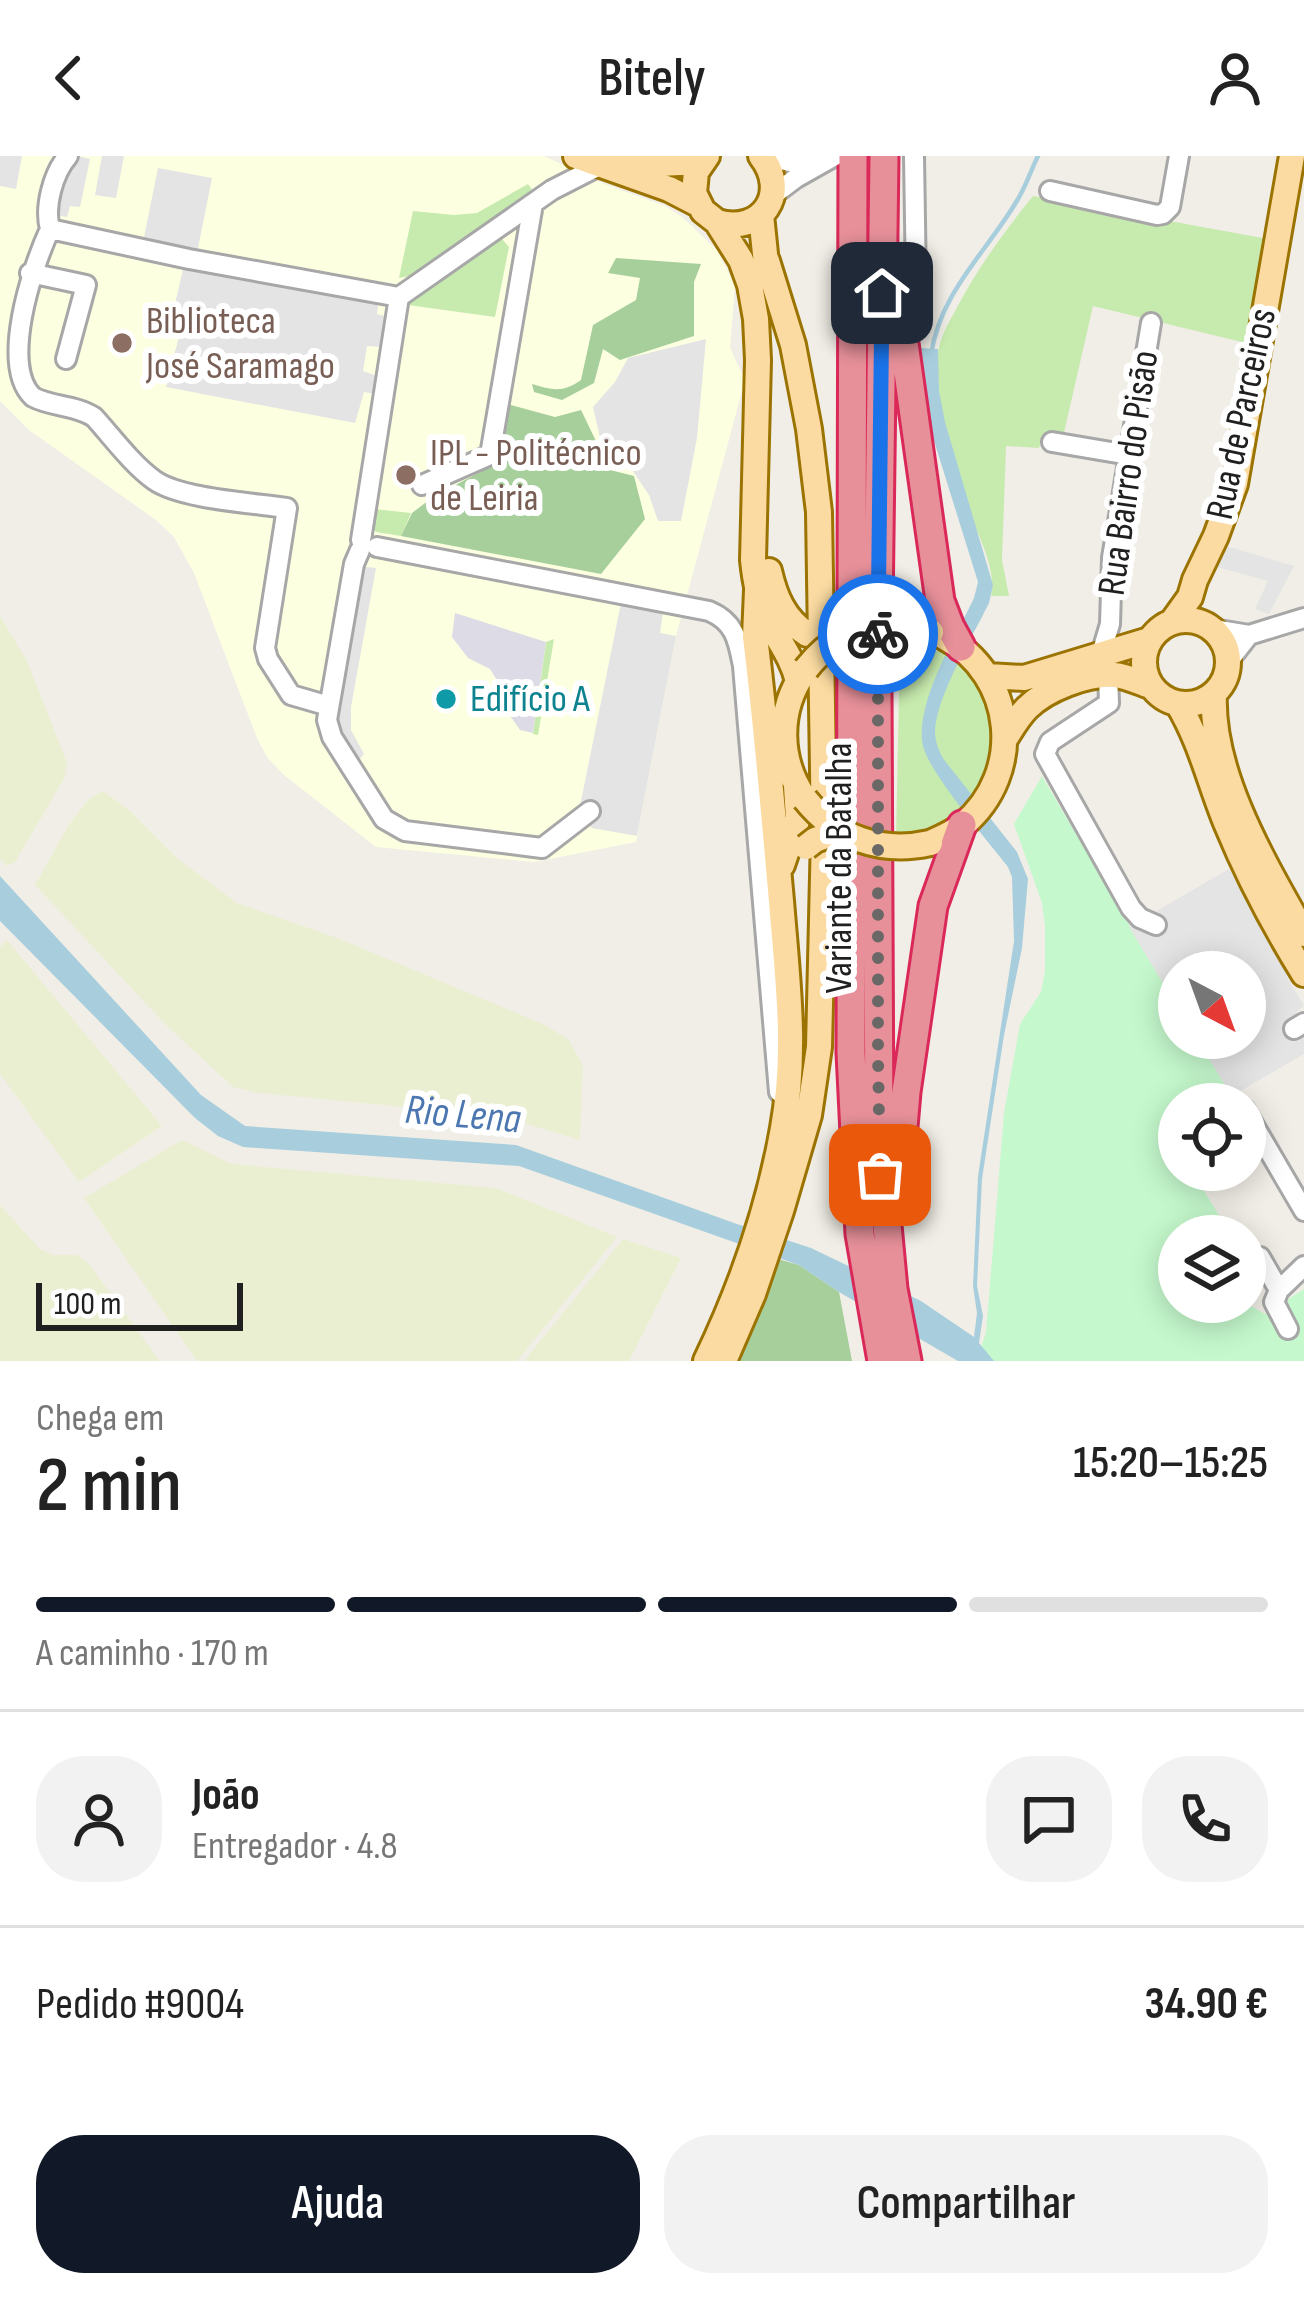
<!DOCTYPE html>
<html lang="pt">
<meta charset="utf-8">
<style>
:root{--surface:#fff;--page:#f2f2f2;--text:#222;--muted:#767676;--line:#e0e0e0;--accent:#111827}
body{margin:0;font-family:"Sofia Sans Condensed",sans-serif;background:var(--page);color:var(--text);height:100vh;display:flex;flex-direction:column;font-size:45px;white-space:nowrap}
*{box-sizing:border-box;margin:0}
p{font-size:39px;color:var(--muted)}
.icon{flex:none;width:66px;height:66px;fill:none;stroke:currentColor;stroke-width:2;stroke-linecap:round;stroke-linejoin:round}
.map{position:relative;height:1205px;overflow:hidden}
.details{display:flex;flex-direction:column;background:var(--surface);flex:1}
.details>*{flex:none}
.needle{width:78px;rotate:139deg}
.tools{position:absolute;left:1158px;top:795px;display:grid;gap:24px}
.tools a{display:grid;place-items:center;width:108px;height:108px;border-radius:50%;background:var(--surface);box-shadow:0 6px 30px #0003;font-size:60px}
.scale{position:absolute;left:36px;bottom:30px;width:207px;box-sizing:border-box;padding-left:12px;border:6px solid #202020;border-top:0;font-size:33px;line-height:42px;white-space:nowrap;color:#202020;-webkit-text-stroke:9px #fff;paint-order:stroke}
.pin{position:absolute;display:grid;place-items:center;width:102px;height:102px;color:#fff;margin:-51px;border-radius:24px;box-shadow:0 6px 18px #0006}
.courier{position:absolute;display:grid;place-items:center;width:120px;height:120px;margin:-60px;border:9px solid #1a73e8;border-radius:50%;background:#fff;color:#222;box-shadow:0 3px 15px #0007}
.head em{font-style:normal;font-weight:600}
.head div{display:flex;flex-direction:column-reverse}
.head{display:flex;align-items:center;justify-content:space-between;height:204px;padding:0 36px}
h1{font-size:78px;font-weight:600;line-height:90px}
.bar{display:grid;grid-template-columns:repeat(4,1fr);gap:18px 12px;align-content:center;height:144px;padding:0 36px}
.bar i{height:15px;border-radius:9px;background:var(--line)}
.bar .on{background:var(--accent)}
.bar p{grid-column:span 4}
.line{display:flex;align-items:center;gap:30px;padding:0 36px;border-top:3px solid var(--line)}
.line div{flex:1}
.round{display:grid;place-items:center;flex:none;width:126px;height:126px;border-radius:48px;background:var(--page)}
.button{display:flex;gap:24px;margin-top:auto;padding:24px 36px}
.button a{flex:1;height:138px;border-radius:48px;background:var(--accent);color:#fff;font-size:48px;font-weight:600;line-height:138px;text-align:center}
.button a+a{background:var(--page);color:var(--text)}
header{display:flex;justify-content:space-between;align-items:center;height:156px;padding:0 36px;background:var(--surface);font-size:54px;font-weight:600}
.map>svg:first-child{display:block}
.education{fill:#fdffe1}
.farmland{fill:#ebefd2}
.grass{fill:#c7eaae}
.forest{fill:#a7cf9c}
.park{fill:#c5f9cd}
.parking{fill:#e4e4e4}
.plaza{fill:#dcdbe6}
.water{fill:#a8cedd}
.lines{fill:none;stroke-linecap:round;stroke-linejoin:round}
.stream{stroke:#a8cedd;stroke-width:4.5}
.minor-casing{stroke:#a7a7a7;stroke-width:24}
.major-casing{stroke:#9b7301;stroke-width:30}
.highway-casing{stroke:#da2859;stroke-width:33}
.minor{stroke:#fff;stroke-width:18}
.major{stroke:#fbdba1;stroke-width:24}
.highway{stroke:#e7909a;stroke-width:27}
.major-bridge-casing{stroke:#9b7301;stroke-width:30;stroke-linecap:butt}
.major-bridge{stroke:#fbdba1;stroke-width:24}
.done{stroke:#696866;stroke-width:12;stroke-dasharray:0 21.6}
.route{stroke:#1a73e8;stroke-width:15}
.education-dot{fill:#8d6e63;stroke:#fff;stroke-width:4.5}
.culture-dot{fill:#0f9aa8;stroke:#fff;stroke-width:4.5}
.labels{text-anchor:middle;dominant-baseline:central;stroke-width:12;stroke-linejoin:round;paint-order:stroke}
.education-label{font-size:39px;fill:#785e54;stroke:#fff;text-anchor:start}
.street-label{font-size:39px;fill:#202020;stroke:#fff}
.culture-label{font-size:39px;fill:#0d838f;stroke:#fff;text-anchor:start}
.water-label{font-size:42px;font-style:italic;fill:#4c77b0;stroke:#fff}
</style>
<header><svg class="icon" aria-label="back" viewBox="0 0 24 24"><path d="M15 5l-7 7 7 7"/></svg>Bitely<svg class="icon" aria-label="person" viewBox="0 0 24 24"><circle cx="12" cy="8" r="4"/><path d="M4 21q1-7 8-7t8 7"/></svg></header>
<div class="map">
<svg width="1304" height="1205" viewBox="0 0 1304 1205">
<rect width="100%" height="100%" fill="#f1eee7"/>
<path class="education" d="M0 0H544L602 27 665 50 682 61 717 94 735 130 730 192 745 224 676 480 636 686 534 706 376 691 284 619 267 601 257 582 194 417 174 381 156 364 29 274 0 245Z"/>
<path class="farmland" d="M0 460 27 505 67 607 65 621 15 706 7 710 0 703Z
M103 635 130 655 178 703 237 747 340 783 545 869 569 884 583 910 580 984 501 960 258 937 233 931 165 868 35 729 68 670 89 643Z
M7 784 162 970 79 1026 0 918V791Z
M182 984 232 1008 496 1032 617 1081 517 1205H197L84 1042Z
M0 1049 40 1093 53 1099H77L89 1108 160 1205H0Z
M623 1083 681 1102 629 1205H524Z"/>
<path class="grass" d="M528 28 533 35 415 119 399 122 413 55 454 59 477 57Z
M1033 40 1268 83 1250 188 1093 150 1063 281 1043 279 1039 292 1006 290 1002 404 1009 440H991C997 411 977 380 969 352 954 303 934 250 938 198 939 183 948 168 955 155 977 113 1003 77 1033 40Z
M502 83 509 91 495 161 408 149 409 143 494 84Z
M374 353 411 357 401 380 376 376 371 369Z
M554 483 538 579 533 578 546 486Z
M900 490C915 491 932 491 946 499 1016 537 1000 644 932 674 921 679 908 680 896 682Z"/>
<path class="forest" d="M616 102 701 108 694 126V180L620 204 603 193 594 227 562 244 534 236 532 228C552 234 563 237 581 224L593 169 636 144 640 122 608 117Z
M507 248 555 261 581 254 610 314 634 320 645 363 601 418 401 380 412 357 433 341 493 309Z
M778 1103 799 1109 839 1136 852 1205H736Z"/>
<path class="park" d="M1042 620 1179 854V882H1196L1232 940 1220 948H1179V975L1171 980 1179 993V1014H1191L1232 1080H1179V1146H1245V1140L1251 1150 1265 1158 1304 1133V1205H976L986 1177 1004 957 1020 868 1041 836 1045 816V770L1042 747 1014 668Z"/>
<path class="parking" d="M0 0H22L16 33 0 30Z
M78 0 90 3 80 51 70 50 67 61 55 59 65 8 75 9Z
M102 0H124L116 42 95 39Z
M158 12 212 22 197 97 143 86Z
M185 105 379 143 377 158 389 161 383 191 367 190 363 215 377 220 375 238 364 236 355 267 166 231 185 157 174 152Z
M706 183 697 282 681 365H658L649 339 628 308 603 295 593 251 615 226 628 202Z
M1226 390 1294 410 1269 458 1255 453 1268 425 1217 411Z
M357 410 376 412 351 551V574L364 598 358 605 332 568Z
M621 447 663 456 660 477 676 480 637 680 592 672 578 660Z
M1229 713 1279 799 1287 821 1304 850 1295 857 1304 872V898L1232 940 1196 882H1245V816H1179V854L1129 771Z"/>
<path class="plaza" d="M455 457 546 486 533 577 520 574 502 548 503 534 490 513 468 502 452 481Z"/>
<path class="water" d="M921 192 938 193 939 235 945 266 993 429 989 447C973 480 935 542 935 577 936 588 939 596 945 605L1017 696 1028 723 1022 792 1004 879 982 1023 977 1130 983 1160 979 1187 994 1205H958L839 1136 799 1109 519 1010 243 991 218 980 195 962 0 765V720L201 939 245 970 516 989 737 1068 811 1092 921 1145 974 1181 977 1157 973 1130 978 1020 1014 785 1012 721 1008 711C988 685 930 618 923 590 914 548 956 480 974 442L978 426 931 275Z"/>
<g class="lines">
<path class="stream" d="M931 199C940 136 987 96 1018 43 1026 30 1031 14 1038 0"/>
<g class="minor-casing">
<path id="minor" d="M68 0C53 17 44 51 50 73 31 114 0 210 33 241 52 251 76 249 94 261 113 282 132 308 154 324 180 343 254 347 287 352L265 492 268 503 291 539 329 550
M761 0 790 6H816
M914 0 916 129
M1050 35 1157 59 1163 58 1170 51 1179 0
M772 40 796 22 835 0
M50 73 189 103 399 141 552 34 599 10
M30 117 86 129 66 203
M1052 286 1129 299
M422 329 490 299 533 48
M361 384 399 141
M377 391 709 455C735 466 738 484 743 510L779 936
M360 394 354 408 327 564 332 581 384 663 405 675 542 692 590 655
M1213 473 1249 479 1304 462
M1101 498 1110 468 1112 402 1151 167
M1228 506 1249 479
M1108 518 1109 547 1050 586 1045 598 1131 752 1140 762 1156 769
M1294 873 1304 867
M1245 954 1304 1055
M1260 1101 1279 1134
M1288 1173 1274 1146 1279 1134 1304 1110"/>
</g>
<g class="major-casing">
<path id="major" d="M576 0 669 33 698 48
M618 0 658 8 701 6
M707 0 696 16 694 37 703 55 717 66 741 104 750 129 756 163 758 204 753 404C755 424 758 443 767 462 778 484 792 501 798 525
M761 59 767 117
M717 66C762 79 790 37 761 0
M769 415C775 441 784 463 807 478
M1144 506a42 42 0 1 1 84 0a42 42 0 1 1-84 0Z
M1172 466 1190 441 1195 424 1216 380 1235 328 1292 0
M804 516C777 555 778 604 805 643
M988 520 1024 522 1149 484
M1214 538C1210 618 1266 710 1304 778
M1178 548C1201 586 1210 628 1227 669 1248 720 1275 771 1304 818
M1005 583C1012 572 1018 561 1027 552 1046 533 1087 517 1114 519 1127 520 1138 526 1150 530
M930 687C941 682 953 677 963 669 1025 617 1016 519 944 481
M782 709 798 662 796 630
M706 1205C741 1132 769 1052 783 972 797 895 787 821 781 745 773 657 766 569 755 481L757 434
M724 1205 753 1138 781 1055 809 959 819 891 824 678 819 356 809 273 793 189 767 105"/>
</g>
<g class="highway-casing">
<path id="highway" d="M853 0 851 897 860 1078 882 1205
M884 0 877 532 879 984 893 1133 907 1205
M896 130 940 445 950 471 961 491
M891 1041 901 994 906 936 933 750 962 669"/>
</g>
<use href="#minor" class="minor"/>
<use href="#major" class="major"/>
<use href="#highway" class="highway"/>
<g class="major-bridge-casing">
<path id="major-bridge" d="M806 513C838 472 880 462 931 476
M805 643C836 682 881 698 930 687
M806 691 815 684 839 675"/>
</g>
<use href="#major-bridge" class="major-bridge"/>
</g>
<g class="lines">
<path class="done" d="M878 478V900L880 1019"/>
<path class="route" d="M878 478 882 137"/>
</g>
<g class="education-dot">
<circle cx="122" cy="187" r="12"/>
<circle cx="406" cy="319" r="12"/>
</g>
<circle class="culture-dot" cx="446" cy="543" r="12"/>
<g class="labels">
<g class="education-label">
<text x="146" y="165">Biblioteca<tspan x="146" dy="45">José Saramago</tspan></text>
<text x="430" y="297">IPL - Politécnico<tspan x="430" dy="45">de Leiria</tspan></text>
</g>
<g class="street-label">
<text transform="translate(1242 258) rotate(-78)">Rua de Parceiros</text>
<text transform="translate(1129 317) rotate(-82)">Rua Bairro do Pisão</text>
<text transform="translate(839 712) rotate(-90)">Variante da Batalha</text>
</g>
<g class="culture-label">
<text x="470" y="543">Edifício A</text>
</g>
<g class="water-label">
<text transform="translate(463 959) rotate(5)">Rio Lena</text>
</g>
</g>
</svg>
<div class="tools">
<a><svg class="needle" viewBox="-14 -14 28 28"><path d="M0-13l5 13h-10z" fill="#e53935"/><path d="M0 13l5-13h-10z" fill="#767676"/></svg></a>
<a><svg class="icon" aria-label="locate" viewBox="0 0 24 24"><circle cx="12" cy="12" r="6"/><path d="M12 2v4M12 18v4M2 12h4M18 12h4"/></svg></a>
<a><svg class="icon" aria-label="layers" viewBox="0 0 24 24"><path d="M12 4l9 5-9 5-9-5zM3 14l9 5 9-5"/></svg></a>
</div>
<div class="scale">100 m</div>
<div class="pin" style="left:880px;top:1019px;background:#ea580c"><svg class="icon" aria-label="bag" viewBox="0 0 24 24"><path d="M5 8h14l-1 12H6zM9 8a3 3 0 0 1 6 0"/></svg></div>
<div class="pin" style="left:882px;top:137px;background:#1f2937"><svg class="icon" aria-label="home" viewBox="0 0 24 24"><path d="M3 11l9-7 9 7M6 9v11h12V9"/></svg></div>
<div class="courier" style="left:878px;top:478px"><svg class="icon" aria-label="bike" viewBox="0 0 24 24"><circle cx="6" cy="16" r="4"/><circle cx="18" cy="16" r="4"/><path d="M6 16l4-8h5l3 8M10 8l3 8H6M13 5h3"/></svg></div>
</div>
<section class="details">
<div class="head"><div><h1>2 min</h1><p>Chega em</p></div><em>15:20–15:25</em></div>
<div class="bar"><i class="on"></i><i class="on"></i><i class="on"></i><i></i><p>A caminho · 170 m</p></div>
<div class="line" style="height:216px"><a class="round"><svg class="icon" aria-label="person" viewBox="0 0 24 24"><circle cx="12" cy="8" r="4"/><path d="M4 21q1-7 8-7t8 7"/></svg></a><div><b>João</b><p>Entregador · 4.8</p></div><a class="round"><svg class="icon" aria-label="chat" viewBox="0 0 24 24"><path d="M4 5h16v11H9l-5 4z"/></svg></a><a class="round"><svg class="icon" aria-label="phone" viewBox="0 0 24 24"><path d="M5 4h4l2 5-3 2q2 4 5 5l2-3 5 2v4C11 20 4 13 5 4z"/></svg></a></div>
<div class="line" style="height:156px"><div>Pedido #9004</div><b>34.90 €</b></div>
<div class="button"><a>Ajuda</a><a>Compartilhar</a></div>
</section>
